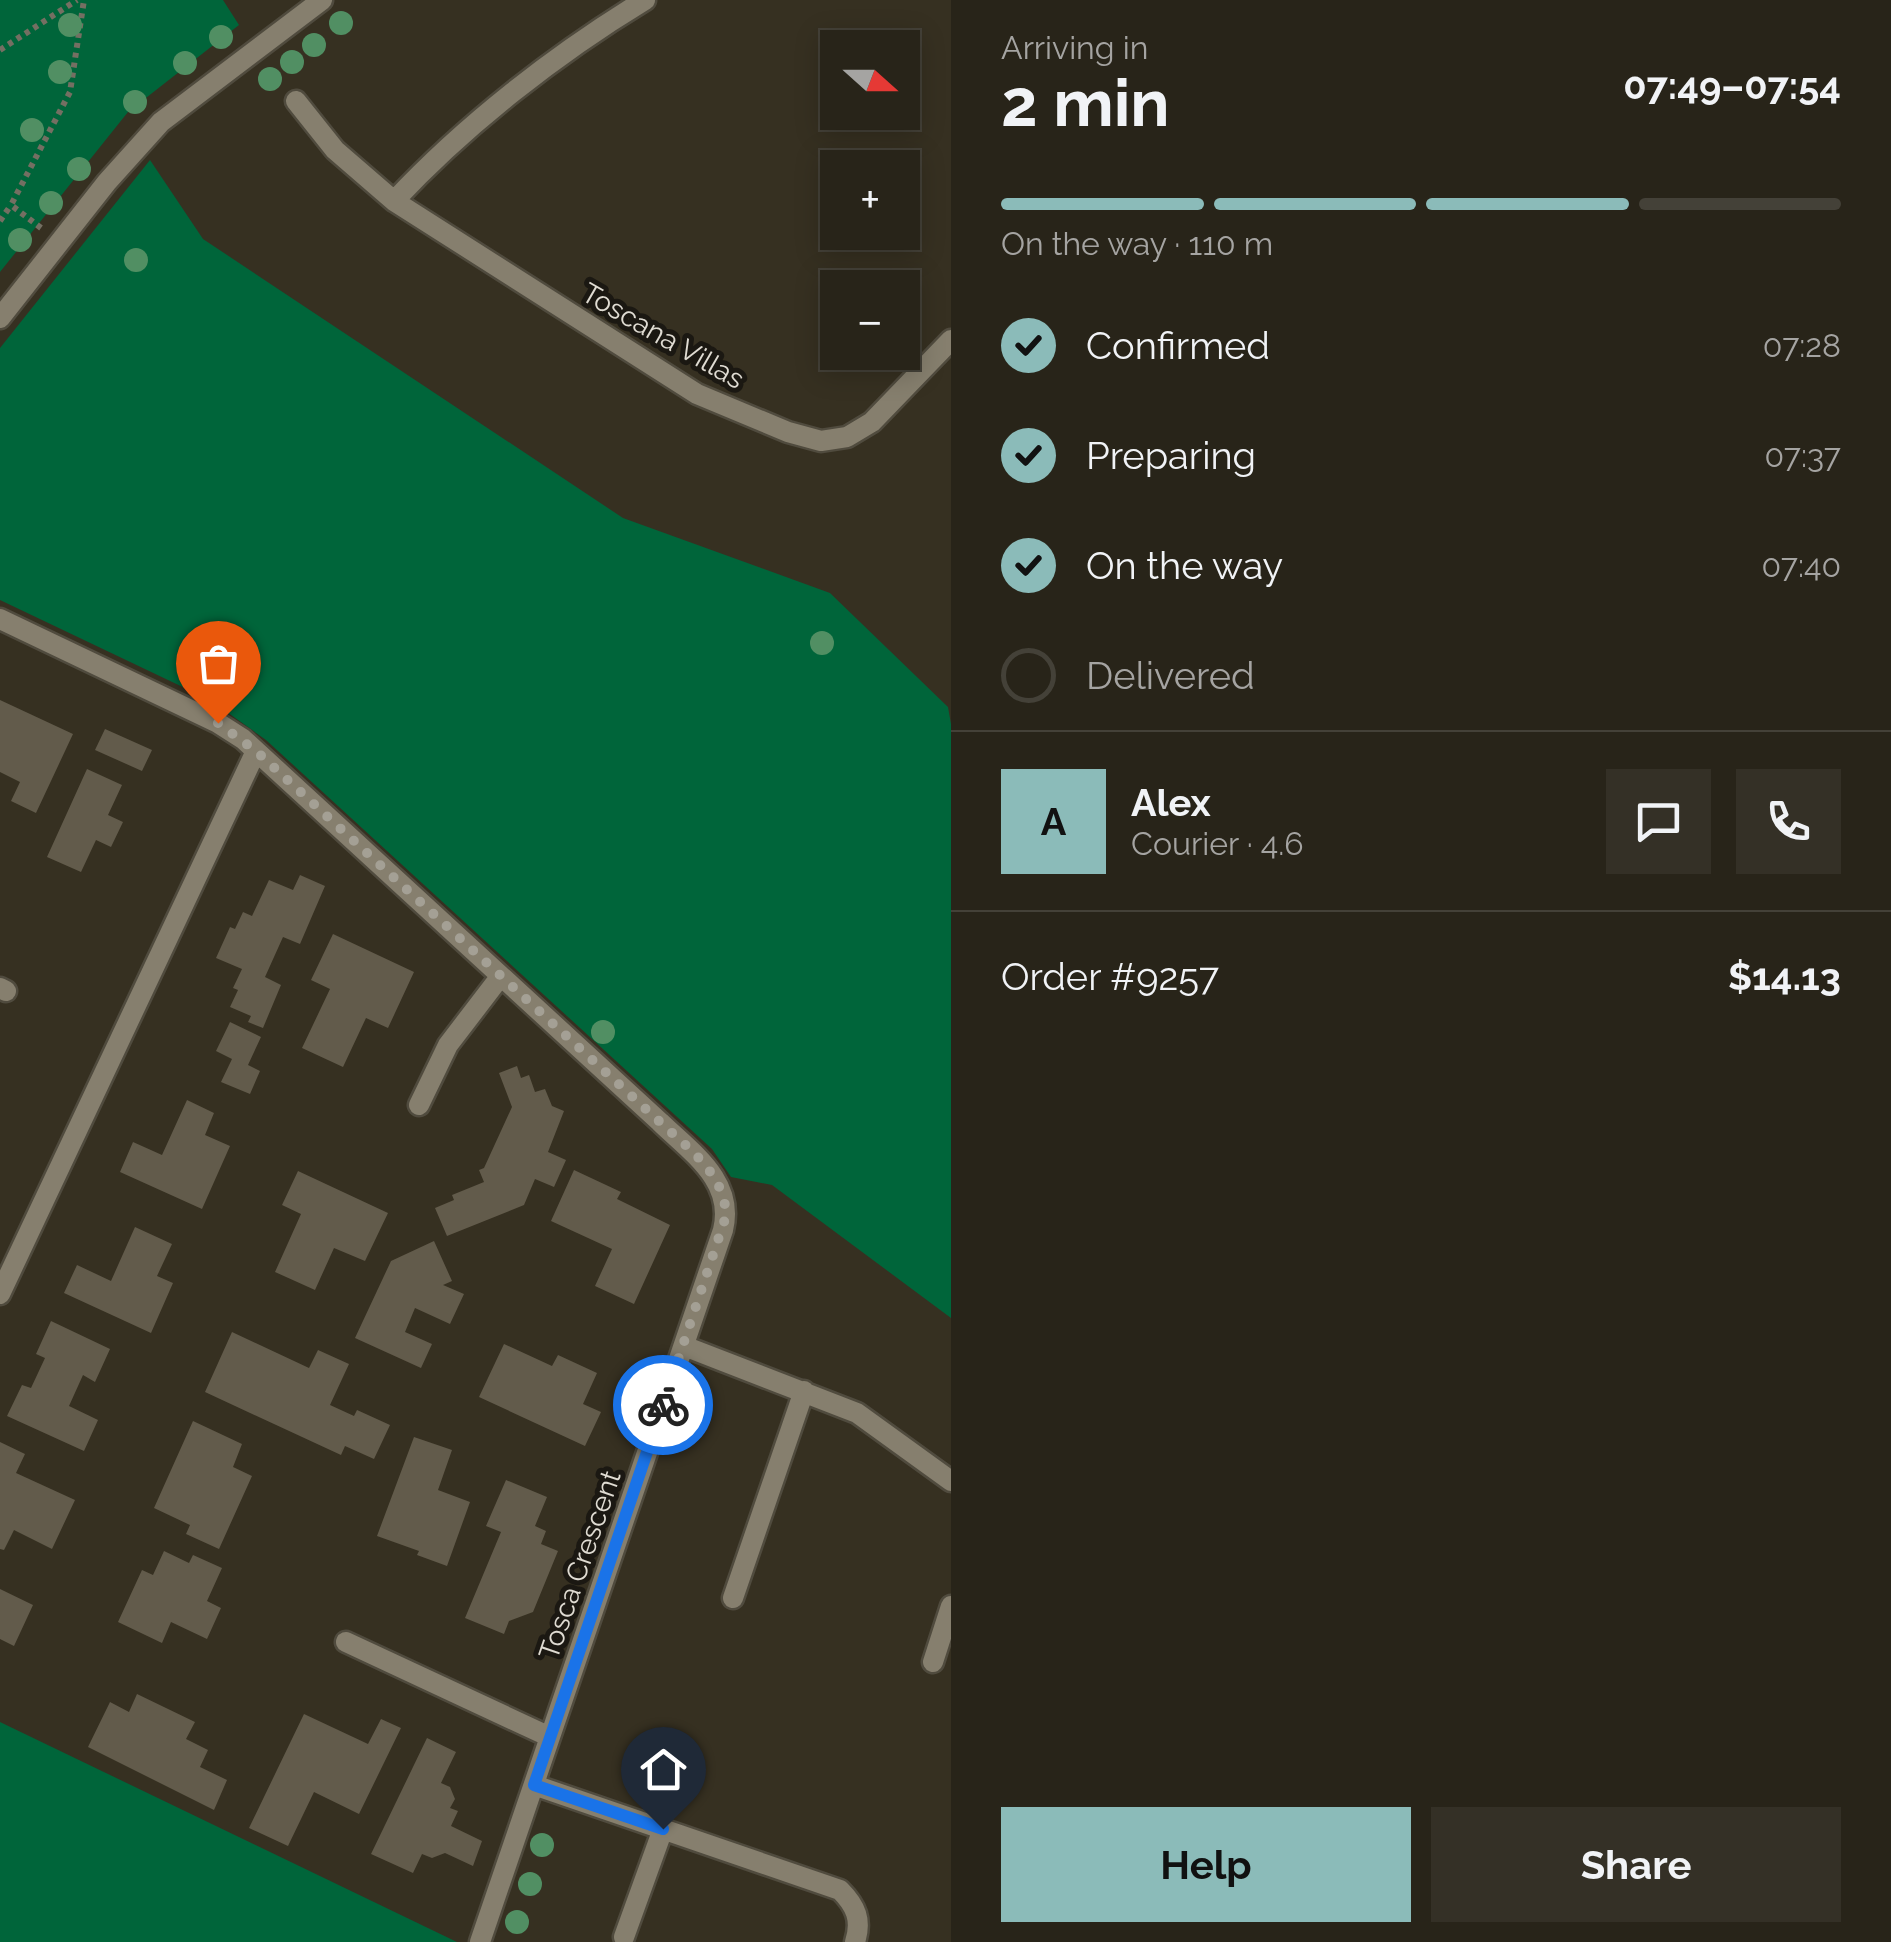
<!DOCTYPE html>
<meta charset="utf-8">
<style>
:root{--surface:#282419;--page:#343026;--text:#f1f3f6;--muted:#a5a4a2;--line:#444138;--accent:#8bbbb9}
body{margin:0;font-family:Raleway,sans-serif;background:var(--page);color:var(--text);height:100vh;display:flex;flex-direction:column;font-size:38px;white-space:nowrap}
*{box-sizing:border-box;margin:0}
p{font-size:32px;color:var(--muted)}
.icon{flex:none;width:55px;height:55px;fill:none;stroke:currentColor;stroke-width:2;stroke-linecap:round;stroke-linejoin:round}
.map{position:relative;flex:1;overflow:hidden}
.details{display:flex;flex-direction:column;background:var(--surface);width:940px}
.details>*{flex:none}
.needle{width:65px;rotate:111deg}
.tools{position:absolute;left:820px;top:30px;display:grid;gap:20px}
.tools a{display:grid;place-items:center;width:100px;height:100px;border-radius:0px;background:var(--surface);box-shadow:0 5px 25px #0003,0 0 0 2px var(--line);font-size:50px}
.pin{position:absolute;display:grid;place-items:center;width:85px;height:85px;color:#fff;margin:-102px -42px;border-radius:50% 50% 50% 0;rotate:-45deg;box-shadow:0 0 10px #0007}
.pin .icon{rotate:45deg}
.courier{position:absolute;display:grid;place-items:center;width:100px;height:100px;margin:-50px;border:8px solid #1a73e8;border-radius:50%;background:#fff;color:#222;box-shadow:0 2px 12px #0007}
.overview em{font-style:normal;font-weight:700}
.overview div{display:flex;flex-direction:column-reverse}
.overview{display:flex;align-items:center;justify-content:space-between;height:170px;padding:0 50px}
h1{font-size:65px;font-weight:700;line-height:75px}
.bar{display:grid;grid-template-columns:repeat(4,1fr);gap:15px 10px;align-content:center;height:120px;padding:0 50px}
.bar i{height:12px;border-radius:8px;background:var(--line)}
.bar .active{background:var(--accent)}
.bar p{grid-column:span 4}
.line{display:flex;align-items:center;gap:25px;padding:0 50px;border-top:2px solid var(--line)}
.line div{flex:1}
.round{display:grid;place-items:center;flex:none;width:105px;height:105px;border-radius:0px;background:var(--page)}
ol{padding:0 50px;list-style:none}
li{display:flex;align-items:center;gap:30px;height:110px}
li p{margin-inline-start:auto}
li .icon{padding:10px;border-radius:50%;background:var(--accent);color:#111;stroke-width:4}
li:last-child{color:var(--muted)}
li i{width:55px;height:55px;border:5px solid var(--line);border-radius:50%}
.primary-button{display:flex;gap:20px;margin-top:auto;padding:20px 50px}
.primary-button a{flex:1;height:115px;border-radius:0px;background:var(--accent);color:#111;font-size:40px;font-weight:700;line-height:115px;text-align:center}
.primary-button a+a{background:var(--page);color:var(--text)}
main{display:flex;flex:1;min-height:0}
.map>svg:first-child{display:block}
.green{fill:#00653a}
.building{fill:#625b4b}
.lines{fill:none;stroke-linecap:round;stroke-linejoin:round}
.minor-casing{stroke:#504b3e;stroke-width:25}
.tertiary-casing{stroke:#504b3e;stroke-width:25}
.path{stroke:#746f62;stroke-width:6;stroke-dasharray:5 5;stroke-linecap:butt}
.minor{stroke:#867f6e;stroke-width:20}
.tertiary{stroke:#867f6e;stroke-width:20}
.tree{fill:#518f63}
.done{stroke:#a4a095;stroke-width:10;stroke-dasharray:0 18}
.route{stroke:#1a73e8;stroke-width:12}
.labels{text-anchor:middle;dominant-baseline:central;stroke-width:10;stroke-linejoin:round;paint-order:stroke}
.street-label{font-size:28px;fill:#e0dcd3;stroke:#1b1812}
</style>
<main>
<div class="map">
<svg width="951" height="1942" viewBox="0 0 951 1942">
<rect width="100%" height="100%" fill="#363021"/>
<path class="green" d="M0 0H223L239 25 128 112 0 272Z
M150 160 203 239 623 518 830 593 948 707 951 724V1318L772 1185 731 1177 712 1149 266 740 210 700 0 600V348Z
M0 1722 457 1942H0Z"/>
<path class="building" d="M0 700 73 734 36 813 11 801 20 782 0 772Z
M105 729 152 750 142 771 95 750Z
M87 769 122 785 108 815 123 822 111 847 96 840 81 872 47 857Z
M300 875 325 886 300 944 283 937 265 977 281 985 263 1028 248 1022 251 1016 230 1007 238 990 233 988 242 969 216 958 230 927 235 929 243 912 252 916 269 880 293 890Z
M333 934 414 972 388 1028 366 1018 343 1067 302 1048 330 989 311 980Z
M230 1022 261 1037 248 1065 260 1071 250 1094 221 1082 232 1059 216 1051Z
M517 1066 521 1078 529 1075 535 1092 545 1089 552 1106 564 1111 548 1152 566 1160 554 1187 535 1179 524 1205 447 1236 435 1208 454 1200 452 1195 484 1182 479 1170 484 1168 512 1107 499 1073Z
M187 1100 214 1113 205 1135 230 1146 202 1209 120 1172 133 1142 162 1155Z
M574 1170 621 1192 617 1199 670 1225 634 1304 595 1286 612 1249 551 1221Z
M298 1171 388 1213 365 1261 334 1248 315 1290 275 1272 301 1214 282 1205Z
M135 1227 172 1244 157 1276 173 1283 151 1333 64 1293 77 1265 111 1281Z
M434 1241 452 1281 443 1285 464 1294 450 1324 415 1308 405 1332 432 1344 421 1368 355 1338 391 1261Z
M51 1321 110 1349 95 1382 83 1375 69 1406 98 1420 84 1451 7 1416 22 1385 31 1388 45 1358 36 1354Z
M232 1332 309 1368 318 1350 349 1364 330 1405 354 1416 357 1410 390 1425 374 1459 345 1446 341 1455 205 1392Z
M504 1344 552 1366 558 1355 597 1373 583 1404 601 1412 585 1446 479 1397Z
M193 1421 242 1444 233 1467 252 1476 219 1549 186 1534 190 1525 154 1508Z
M414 1437 452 1450 438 1490 470 1502 447 1566 417 1555 419 1551 377 1536Z
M0 1442 25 1454 16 1473 75 1500 52 1549 14 1530 4 1550 0 1549Z
M506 1480 547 1497 535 1526 546 1531 541 1544 558 1551 533 1612 509 1621 504 1634 465 1618 501 1532 486 1526Z
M164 1551 189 1563 193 1555 222 1568 207 1601 221 1608 207 1639 171 1622 162 1643 118 1622 142 1570 153 1575Z
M0 1589 33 1605 14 1646 0 1639Z
M137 1694 195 1722 186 1739 208 1750 200 1767 227 1780 214 1810 88 1747 110 1702 129 1712Z
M304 1714 368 1744 381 1719 401 1728 359 1814 314 1792 288 1846 249 1828Z
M427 1738 456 1752 441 1783 450 1787 455 1799 450 1808 458 1811 451 1826 482 1841 473 1866 445 1853 432 1858 422 1854 413 1873 371 1854Z"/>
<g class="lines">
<g class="minor-casing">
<path id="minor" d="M296 101 335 150 394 201 697 394 788 432 821 441 847 437 872 422 951 340
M394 201C465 125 556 54 645 0
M0 619 218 723 243 739 660 1122C692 1153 735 1181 723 1230L480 1942
M0 988 6 991
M419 1105 448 1045 500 977
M0 1294 256 751
M684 1346 857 1413 951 1481
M733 1598 804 1391
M346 1642 550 1737
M933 1662 951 1606
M534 1785 840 1890C856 1906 862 1920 855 1942
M624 1937 663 1829"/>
</g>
<g class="tertiary-casing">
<path id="tertiary" d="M0 318 107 182 161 122 322 0"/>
</g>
<path class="path" d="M0 50 77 0
M0 221 11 205
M41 228 11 205 70 92 84 0"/>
<use href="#minor" class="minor"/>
<use href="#tertiary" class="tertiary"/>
</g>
<g class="tree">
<circle cx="341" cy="23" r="12"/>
<circle cx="70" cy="25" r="12"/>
<circle cx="221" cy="37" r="12"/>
<circle cx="314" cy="45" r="12"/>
<circle cx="292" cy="62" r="12"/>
<circle cx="185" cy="63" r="12"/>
<circle cx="60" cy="72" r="12"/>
<circle cx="270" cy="79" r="12"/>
<circle cx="135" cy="102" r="12"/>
<circle cx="32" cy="130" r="12"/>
<circle cx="79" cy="169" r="12"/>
<circle cx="51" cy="203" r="12"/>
<circle cx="20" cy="240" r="12"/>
<circle cx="136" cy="260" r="12"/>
<circle cx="822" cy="643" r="12"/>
<circle cx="603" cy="1032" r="12"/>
<circle cx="542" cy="1845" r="12"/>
<circle cx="530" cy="1884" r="12"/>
<circle cx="517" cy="1922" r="12"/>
</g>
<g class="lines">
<path class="done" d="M218 723 256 751 660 1122C689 1149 725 1174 726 1216L663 1405"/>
<path class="route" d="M663 1829 534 1785 663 1405"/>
</g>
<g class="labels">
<g class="street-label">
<text transform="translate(663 336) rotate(30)">Toscana Villas</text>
<text transform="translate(580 1565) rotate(-71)">Tosca Crescent</text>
</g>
</g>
</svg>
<div class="tools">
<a><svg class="needle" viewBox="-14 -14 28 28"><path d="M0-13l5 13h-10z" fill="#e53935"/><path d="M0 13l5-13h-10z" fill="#a5a4a2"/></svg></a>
<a>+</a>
<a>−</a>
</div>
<div class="pin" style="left:218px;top:723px;background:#ea580c"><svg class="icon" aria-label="bag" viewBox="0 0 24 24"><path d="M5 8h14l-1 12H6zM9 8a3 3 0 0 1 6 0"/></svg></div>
<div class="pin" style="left:663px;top:1829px;background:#1f2937"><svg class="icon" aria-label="home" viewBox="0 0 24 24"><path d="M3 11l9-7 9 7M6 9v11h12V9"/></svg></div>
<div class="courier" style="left:663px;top:1405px"><svg class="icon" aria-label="bike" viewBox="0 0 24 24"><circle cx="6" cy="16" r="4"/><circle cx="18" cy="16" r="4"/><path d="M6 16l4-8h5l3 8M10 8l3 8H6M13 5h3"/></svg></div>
</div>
<section class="details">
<div class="overview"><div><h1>2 min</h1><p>Arriving in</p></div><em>07:49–07:54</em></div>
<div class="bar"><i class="active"></i><i class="active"></i><i class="active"></i><i></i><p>On the way · 110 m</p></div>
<ol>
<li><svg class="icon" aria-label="check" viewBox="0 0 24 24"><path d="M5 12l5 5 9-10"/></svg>Confirmed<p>07:28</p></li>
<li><svg class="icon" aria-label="check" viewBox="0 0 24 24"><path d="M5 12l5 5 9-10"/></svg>Preparing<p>07:37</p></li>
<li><svg class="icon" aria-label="check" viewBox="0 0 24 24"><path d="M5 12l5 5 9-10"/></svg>On the way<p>07:40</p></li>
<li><i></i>Delivered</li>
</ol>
<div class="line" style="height:180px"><b class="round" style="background:var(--accent);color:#111">A</b><div><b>Alex</b><p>Courier · 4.6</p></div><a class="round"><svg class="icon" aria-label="chat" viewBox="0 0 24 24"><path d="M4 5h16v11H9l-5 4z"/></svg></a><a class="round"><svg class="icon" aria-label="phone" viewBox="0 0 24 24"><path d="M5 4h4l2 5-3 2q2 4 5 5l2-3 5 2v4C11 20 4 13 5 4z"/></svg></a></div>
<div class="line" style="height:130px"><div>Order #9257</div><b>$14.13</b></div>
<div class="primary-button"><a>Help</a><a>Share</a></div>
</section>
</main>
